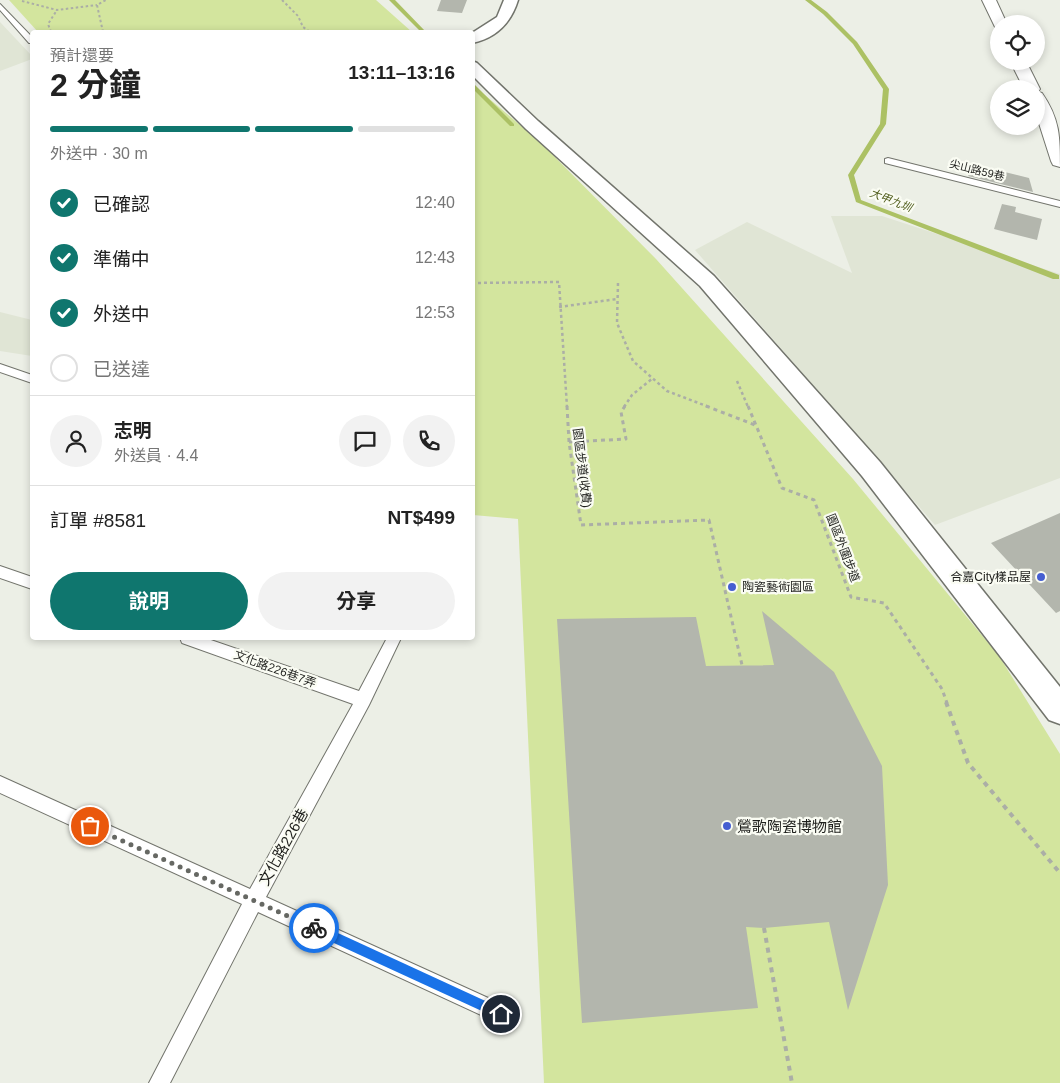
<!DOCTYPE html>
<html lang="zh-TW">
<meta charset="utf-8">
<style>
:root{--surface:#fff;--page:#f2f2f2;--text:#222;--muted:#767676;--line:#e0e0e0;--accent:#0f766e}
body{margin:0;font-family:Arial,"Noto Sans TC",sans-serif;background:var(--page);color:var(--text);height:100vh;display:flex;flex-direction:column;font-size:19px;white-space:nowrap}
*{box-sizing:border-box;margin:0}
p{font-size:16px;color:var(--muted)}
.icon{flex:none;width:28px;height:28px;fill:none;stroke:currentColor;stroke-width:2;stroke-linecap:round;stroke-linejoin:round}
.map{position:relative;flex:1;overflow:hidden}
.side{position:absolute;left:30px;top:30px;width:445px;height:610px;display:flex;flex-direction:column;background:var(--surface);border-radius:5px;box-shadow:0 2px 8px #0003}
.side>*{flex:none}
.fabs{position:absolute;left:990px;top:15px;display:grid;gap:10px}
.fabs a{display:grid;place-items:center;width:55px;height:55px;border-radius:50%;background:var(--surface);box-shadow:0 2px 8px #0003;font-size:25px}
.pin{position:absolute;display:grid;place-items:center;width:42px;height:42px;color:#fff;margin:-21px;border:2px solid #fff;border-radius:50%;box-shadow:0 1px 5px #0007}
.courier{position:absolute;display:grid;place-items:center;width:50px;height:50px;margin:-25px;border:4px solid #1a73e8;border-radius:50%;background:#fff;color:#222;box-shadow:0 1px 6px #0007}
.summary em{font-style:normal;font-weight:700}
.summary div{display:flex;flex-direction:column-reverse}
.summary{display:flex;align-items:center;justify-content:space-between;height:85px;padding:0 20px}
h1{font-size:32px;font-weight:700;line-height:38px}
.bar{display:grid;grid-template-columns:repeat(4,1fr);gap:8px 5px;align-content:center;height:60px;padding:0 20px}
.bar i{height:6px;border-radius:4px;background:var(--line)}
.bar .active{background:var(--accent)}
.bar p{grid-column:span 4}
.line{display:flex;align-items:center;gap:12px;padding:0 20px;border-top:1px solid var(--line)}
.line div{flex:1}
.round{display:grid;place-items:center;flex:none;width:52px;height:52px;border-radius:26px;background:var(--page)}
ol{padding:0 20px;list-style:none}
li{display:flex;align-items:center;gap:15px;height:55px}
li p{margin-inline-start:auto}
li .icon{padding:5px;border-radius:50%;background:var(--accent);color:#fff;stroke-width:4}
li:last-child{color:var(--muted)}
li i{width:28px;height:28px;border:2px solid var(--line);border-radius:50%}
.action{display:flex;gap:10px;margin-top:auto;padding:10px 20px}
.action a{flex:1;height:58px;border-radius:30px;background:var(--accent);color:#fff;font-size:20px;font-weight:700;line-height:58px;text-align:center}
.action a+a{background:var(--page);color:var(--text)}
.map>svg:first-child{display:block}
.built{fill:#e0e5d5}
.green{fill:#d3e59e}
.lines{fill:none;stroke-linecap:round;stroke-linejoin:round}
.stream{fill:#acc164;fill-rule:evenodd}
.building{fill:#b3b6ad}
.service-casing{stroke:#72746c;stroke-width:2}
.minor-casing{stroke:#72746c;stroke-width:3}
.tertiary-casing{stroke:#72746c;stroke-width:2}
.path-far3{stroke:#abaea6;stroke-width:2;stroke-dasharray:2.5 2.5;stroke-linecap:butt}
.path-far2{stroke:#abaea6;stroke-width:2.5;stroke-dasharray:3 3;stroke-linecap:butt}
.path-far1{stroke:#abaea6;stroke-width:3;stroke-dasharray:4 4;stroke-linecap:butt}
.path{stroke:#abaea6;stroke-width:4;stroke-dasharray:5 5;stroke-linecap:butt}
.service{fill:#fff;fill-rule:evenodd}
.minor{fill:#fff;fill-rule:evenodd}
.tertiary{fill:#fff;fill-rule:evenodd}
.route{fill:#1a73e8}
.done{stroke:#666863;stroke-width:5;stroke-dasharray:0 9}
.poi-dot{fill:#455ed1;stroke:#fafcf3;stroke-width:2}
.labels{text-anchor:middle;dominant-baseline:central;stroke-width:4.5;stroke-linejoin:round;paint-order:stroke}
.far-street-label{font-size:11px;fill:#1e1f1c;stroke:#fafcf3}
.far-water-label{font-size:11px;font-style:italic;fill:#4f5c1a;stroke:#fafcf3}
.street-label{font-size:12px;fill:#1e1f1c;stroke:#fafcf3}
.poi-label{font-size:12px;fill:#1e1f1c;stroke:#fafcf3;text-anchor:end}
.near-poi-label{font-size:15px;fill:#1e1f1c;stroke:#fafcf3;text-anchor:start}
.near-street-label{font-size:15px;fill:#1e1f1c;stroke:#fafcf3}
</style>
<div class="map">
<svg width="1060" height="1083" viewBox="0 0 1060 1083">
<rect width="100%" height="100%" fill="#ecefe6"/>
<path class="built" d="M0 22 32 56V59L0 71Z
M831 216H882L1060 274V478L935 525 695 250 747 222 852 273Z
M0 312 32 320V356L0 351Z"/>
<path class="green" d="M9 0H376L412 32H38Z
M472 84 541 143 656 259 853 479 999 656 1060 754V1083H544L518 519 473 515Z"/>
<g class="lines">
<path class="stream" d="M389 0H395L426 32H421Z
M805 0H811L827 12 857 42 889 89 886 124 854 175 861 200 1059 275V279H1053L856 202 848 175 880 124 883 89 853 44 823 14Z
M472 82 514 124V126H510L472 88Z"/>
</g>
<path class="building" d="M441 0H467L462 13 437 11Z
M972 164 1029 178 1033 192 968 176Z
M1002 204 1016 207 1015 212 1042 219 1037 240 994 229Z
M1060 513V611L1056 613 991 543Z
M762 611 834 672 882 766 888 885 848 1010 829 922 764 928 746 927 758 1008 582 1023 557 619 696 617 706 666 774 665Z"/>
<g class="lines">
<g class="service-casing">
<path id="service" d="M0 4 32 37V43H29L0 10Z
M888 158 1060 201V207L885 163V159Z
M0 364 32 375V383L0 372Z
M0 566 32 577V589L0 578Z
M180 638H205L359 691 387 638H401L369 705 266 897 508 1007 511 1014 508 1021 501 1024 494 1021 258 912 170 1083H149L242 904 0 793V776L250 889 353 704 182 643Z"/>
</g>
<g class="minor-casing">
<path id="minor" d="M504 0H518C511 23 496 38 472 43V33L497 17Z
M472 61 477 63 538 121 714 276 880 462 1060 687V724L1049 720 862 476 700 286 526 129 472 75Z"/>
</g>
<g class="tertiary-casing">
<path id="tertiary" d="M982 0H996L1007 24H999V28L995 27Z
M1010 61H1026L1040 89 1038 92 1042 93C1060 119 1060 137 1060 167L1053 165 1051 161 1036 114V89H1024Z"/>
</g>
<path class="path-far3" d="M282 0 298 16 303 27 310 32
M22 1 57 10 97 5
M51 32 48 24 57 10
M103 32 97 5 106 0"/>
<path class="path-far2" d="M472 283 559 282 567 407
M618 283 617 323 633 361 667 391 709 407
M559 307 617 299
M737 381 748 407
M624 407 632 395 653 378"/>
<path class="path-far1" d="M567 406 569 442 581 525 709 520 742 665
M706 406 755 425
M748 406 782 488 814 500 851 597 884 603 942 689 947 703
M569 442 626 439 621 412 625 406"/>
<path class="path" d="M946 702 968 763 1060 873
M764 928 792 1083"/>
<use href="#service" class="service"/>
<use href="#minor" class="minor"/>
<use href="#tertiary" class="tertiary"/>
</g>
<path class="route" d="M314 922 505 1010V1018H497L310 932V924Z"/>
<g class="lines">
<path class="done" d="M90 826 314 928"/>
</g>
<g class="poi-dot">
<circle cx="1041" cy="577" r="5"/>
<circle cx="732" cy="587" r="5"/>
<circle cx="727" cy="826" r="5"/>
</g>
<g class="labels">
<g class="far-street-label">
<text transform="translate(977 170) rotate(14)">尖山路59巷</text>
</g>
<g class="far-water-label">
<text transform="translate(891 200) rotate(21)">大甲九圳</text>
</g>
<g class="street-label">
<text transform="translate(582 468) rotate(83)">園區步道(收費)</text>
<text transform="translate(843 548) rotate(69)">園區外圍步道</text>
<text transform="translate(275 669) rotate(20)">文化路226巷7弄</text>
</g>
<g class="poi-label">
<text x="1031" y="577">合嘉City樣品屋</text>
<text x="742" y="587" text-anchor="start">陶瓷藝術園區</text>
</g>
<g class="near-poi-label">
<text x="737" y="826">鶯歌陶瓷博物館</text>
</g>
<g class="near-street-label">
<text transform="translate(283 847) rotate(-61)">文化路226巷</text>
</g>
</g>
</svg>
<div class="fabs">
<a><svg class="icon" aria-label="locate" viewBox="0 0 24 24"><circle cx="12" cy="12" r="6"/><path d="M12 2v4M12 18v4M2 12h4M18 12h4"/></svg></a>
<a><svg class="icon" aria-label="layers" viewBox="0 0 24 24"><path d="M12 4l9 5-9 5-9-5zM3 14l9 5 9-5"/></svg></a>
</div>
<div class="pin" style="left:90px;top:826px;background:#ea580c"><svg class="icon" aria-label="bag" viewBox="0 0 24 24"><path d="M5 8h14l-1 12H6zM9 8a3 3 0 0 1 6 0"/></svg></div>
<div class="pin" style="left:501px;top:1014px;background:#1f2937"><svg class="icon" aria-label="home" viewBox="0 0 24 24"><path d="M3 11l9-7 9 7M6 9v11h12V9"/></svg></div>
<div class="courier" style="left:314px;top:928px"><svg class="icon" aria-label="bike" viewBox="0 0 24 24"><circle cx="6" cy="16" r="4"/><circle cx="18" cy="16" r="4"/><path d="M6 16l4-8h5l3 8M10 8l3 8H6M13 5h3"/></svg></div>
<section class="side">
<div class="summary"><div><h1>2 分鐘</h1><p>預計還要</p></div><em>13:11–13:16</em></div>
<div class="bar"><i class="active"></i><i class="active"></i><i class="active"></i><i></i><p>外送中 · 30 m</p></div>
<ol>
<li><svg class="icon" aria-label="check" viewBox="0 0 24 24"><path d="M5 12l5 5 9-10"/></svg>已確認<p>12:40</p></li>
<li><svg class="icon" aria-label="check" viewBox="0 0 24 24"><path d="M5 12l5 5 9-10"/></svg>準備中<p>12:43</p></li>
<li><svg class="icon" aria-label="check" viewBox="0 0 24 24"><path d="M5 12l5 5 9-10"/></svg>外送中<p>12:53</p></li>
<li><i></i>已送達</li>
</ol>
<div class="line" style="height:90px"><a class="round"><svg class="icon" aria-label="person" viewBox="0 0 24 24"><circle cx="12" cy="8" r="4"/><path d="M4 21q1-7 8-7t8 7"/></svg></a><div><b>志明</b><p>外送員 · 4.4</p></div><a class="round"><svg class="icon" aria-label="chat" viewBox="0 0 24 24"><path d="M4 5h16v11H9l-5 4z"/></svg></a><a class="round"><svg class="icon" aria-label="phone" viewBox="0 0 24 24"><path d="M5 4h4l2 5-3 2q2 4 5 5l2-3 5 2v4C11 20 4 13 5 4z"/></svg></a></div>
<div class="line" style="height:65px"><div>訂單 #8581</div><b>NT$499</b></div>
<div class="action"><a>說明</a><a>分享</a></div>
</section>
</div>
